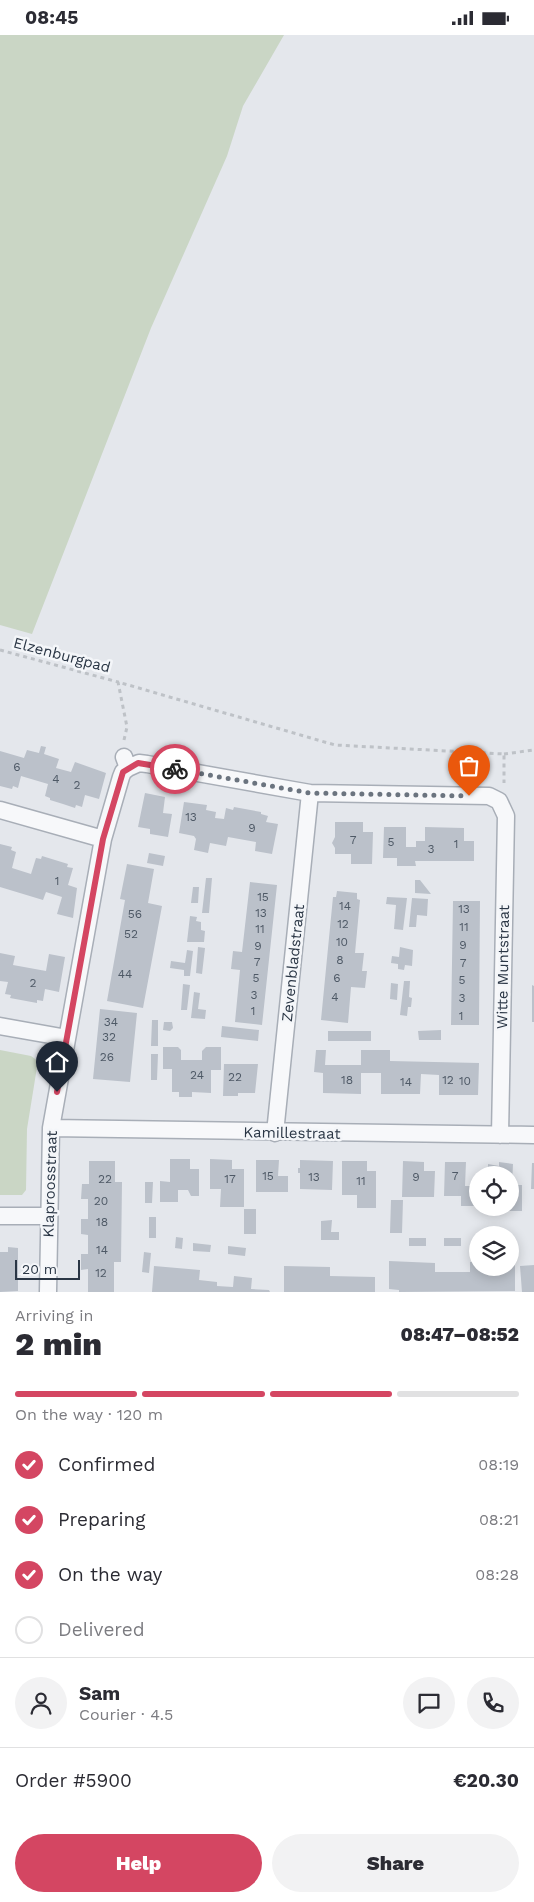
<!DOCTYPE html>
<meta charset="utf-8">
<style>
:root{--surface:#fff;--page:#f2f2f3;--text:#2b2b33;--muted:#7c7c81;--line:#e1e1e2;--accent:#d44662}
body{margin:0;font-family:"Work Sans",sans-serif;background:var(--page);color:var(--text);height:100vh;display:flex;flex-direction:column;font-size:19px;white-space:nowrap}
*{box-sizing:border-box;margin:0}
p{font-size:16px;color:var(--muted)}
.icon{flex:none;width:28px;height:28px;fill:none;stroke:currentColor;stroke-width:2;stroke-linecap:round;stroke-linejoin:round}
.map{position:relative;height:1257px;overflow:hidden}
.details{display:flex;flex-direction:column;background:var(--surface);flex:1}
.details>*{flex:none}
.buttons{position:absolute;left:469px;top:1131px;display:grid;gap:10px}
.buttons a{display:grid;place-items:center;width:50px;height:50px;border-radius:50%;background:var(--surface);box-shadow:0 2px 12px #0003;font-size:25px}
.scale{position:absolute;left:15px;bottom:12px;width:65px;box-sizing:border-box;padding-left:5px;border:2px solid #2a3645;border-top:0;font-size:14px;line-height:18px;white-space:nowrap;color:#2a3645;-webkit-text-stroke:4px #f4f6f9;paint-order:stroke}
.pin{position:absolute;display:grid;place-items:center;width:42px;height:42px;color:#fff;margin:-51px -21px;border-radius:50% 50% 50% 0;rotate:-45deg;box-shadow:0 0 5px #0007}
.pin .icon{rotate:45deg}
.courier{position:absolute;display:grid;place-items:center;width:50px;height:50px;margin:-25px;border:4px solid #d44662;border-radius:50%;background:#fff;color:#222;box-shadow:0 1px 6px #0007}
.summary em{font-style:normal;font-weight:800}
.summary div{display:flex;flex-direction:column-reverse}
.summary{display:flex;align-items:center;justify-content:space-between;height:85px;padding:0 15px}
h1{font-size:32px;font-weight:800;line-height:38px}
.bar{display:grid;grid-template-columns:repeat(4,1fr);gap:8px 5px;align-content:center;height:60px;padding:0 15px}
.bar i{height:6px;border-radius:4px;background:var(--line)}
.bar .selected{background:var(--accent)}
.bar p{grid-column:span 4}
.line{display:flex;align-items:center;gap:12px;padding:0 15px;border-top:1px solid var(--line)}
.line div{flex:1}
.round{display:grid;place-items:center;flex:none;width:52px;height:52px;border-radius:26px;background:var(--page)}
ol{padding:0 15px;list-style:none}
li{display:flex;align-items:center;gap:15px;height:55px}
li p{margin-inline-start:auto}
li .icon{padding:5px;border-radius:50%;background:var(--accent);color:#fff;stroke-width:4}
li:last-child{color:var(--muted)}
li i{width:28px;height:28px;border:2px solid var(--line);border-radius:50%}
.cta{display:flex;gap:10px;margin-top:auto;padding:10px 15px}
.cta a{flex:1;height:58px;border-radius:30px;background:var(--accent);color:#fff;font-size:20px;font-weight:800;line-height:58px;text-align:center}
.cta a+a{background:var(--page);color:var(--text)}
.status{display:flex;justify-content:space-between;align-items:center;height:35px;padding:0 25px;background:var(--surface);direction:ltr}
.status svg{height:14px;fill:currentColor}
.map>svg:first-child{display:block}
.green{fill:#cad6c5}
.building{fill:#bbc1ca}
.lines{fill:none;stroke-linecap:round;stroke-linejoin:round}
.street-casing{stroke:#a8aeb7;stroke-width:19}
.path{stroke:#bec2c7;stroke-width:3;stroke-dasharray:4 4;stroke-linecap:butt}
.street{stroke:#f7f8fa;stroke-width:16}
.done{stroke:#6b747f;stroke-width:5;stroke-dasharray:0 9}
.route{stroke:#d44662;stroke-width:6}
.labels{text-anchor:middle;dominant-baseline:central;stroke-width:5;stroke-linejoin:round;paint-order:stroke}
.number-label{font-size:12px;fill:#4e5966}
.street-label{font-size:15px;fill:#2a3645;stroke:#f4f6f9}
</style>
<div class="status"><b>08:45</b><svg viewBox="0 0 49 12"><path d="M0 12V9h3v3zM5 12V6h3v6zM10 12V3h3v9zM15 12V0h3v12zM26 1h20v11H26zM47 4h2v5h-2z"/></svg></div>
<div class="map">
<svg width="534" height="1257" viewBox="0 0 534 1257">
<rect width="100%" height="100%" fill="#e4e7ec"/>
<path class="green" d="M0 0H284L243 71 227 121 151 293 32 599 0 590Z
M0 1015 31 1021 38 1026 27 1094 26 1155 22 1160H0Z"/>
<path class="building" d="M41 711 46 712 44 719 59 724 56 733 71 737 75 727 106 738 99 764 85 760 82 772 76 770 75 773 63 769 50 765V763L45 761 48 749 21 741 18 753 13 751 12 754 0 751V716L24 723 27 715 39 718Z
M145 758 165 762 163 778 172 779 168 802 150 799V794L138 792Z
M184 767 207 770 206 775 216 777 215 783 224 784 226 773 233 775 234 772 261 777V779L268 781 266 787 278 789 272 819 255 816 256 807 228 802 226 811 210 808 208 818 194 815 196 804 194 801 179 798Z
M335 787H363V797H373L372 829H351V819H335V813L332 808 335 802Z
M384 792H406V812H416V806H425V792L464 793V806H474V826H415L416 831H397V823H383Z
M0 809 12 812 11 815 16 817 12 833 31 839 36 823 41 824 42 821 68 829 67 832 73 833 68 850 77 853 73 883 57 879 62 862 46 857 43 865 0 852Z
M149 818 165 821 163 831 147 828Z
M127 829 154 834 148 868 162 871 143 973 107 966 125 865 120 864Z
M206 843H212L209 878H202Z
M415 845H420L431 859 415 858Z
M250 847 277 850 262 990 235 987 240 935 231 934 233 916 242 917Z
M193 852H199L198 868H191Z
M337 856 357 858V864L360 865 355 918H364L362 936H367L365 953 351 952 348 988 321 985 333 862H336Z
M387 862 407 863 403 895 394 894 396 870 386 869Z
M412 863 428 864 427 881 417 880 416 892H409Z
M453 866H480L479 990H451Z
M190 881 197 882 196 886 201 887V895L205 896 204 907H187Z
M198 912 205 913 202 939 196 938Z
M400 912 413 915 412 931 405 930 404 935 398 934V929L391 928 392 921 399 922Z
M187 915 193 916 190 941H184V935L170 933 171 926 185 928Z
M0 918 15 921 13 930 46 936 49 919 65 922 59 957 45 954 43 966 37 965V968L10 963 11 960 5 959 8 947 0 946Z
M404 946H410L409 962 412 963 411 972H408L407 981 400 980Z
M391 948 398 949 397 965 390 964Z
M183 949 190 950 187 975H181Z
M532 950 534 951V987H532Z
M194 957 200 958 198 974 206 975 205 984 191 983Z
M100 974 137 978 130 1047 93 1044Z
M152 985H158V1011H151Z
M164 987H172L173 993 170 996 163 995Z
M222 991 259 995 258 1006 221 1002Z
M441 995V1005H419L418 996Z
M328 996H371V1006H328Z
M163 1012H178L181 1015V1025H202V1016L206 1012H221V1035H211V1058L192 1057V1062H179V1057H172V1034H163Z
M316 1015H326L325 1030H361V1015H390V1026L479 1028 478 1060H439V1040L421 1039 420 1059H381V1038H361V1059L323 1058V1038L314 1037Z
M151 1019H158L157 1045H151Z
M224 1029H258L255 1058H238V1061H223Z
M170 1124H190V1134H199V1161H191L188 1155H178V1167H160V1146L170 1147Z
M210 1124 232 1125V1134H244V1172H220L221 1154H210Z
M256 1125H279L278 1141H288V1157H256Z
M300 1125 333 1126 332 1155 300 1154V1138H298V1133H300Z
M89 1126H115V1147H122L121 1227H114V1257H88V1234L81 1235V1219H88V1200L81 1199V1184H88V1164H81L82 1149H89Z
M342 1126H367V1136H376V1173H357V1160H342Z
M403 1126 424 1127V1136H435L434 1162H402Z
M445 1127H466L465 1151H474V1171H461V1161H444Z
M499 1127 513 1129 512 1150H522V1176H488V1172H510V1140H479V1138H488V1129L499 1131Z
M532 1128H534V1154H531Z
M145 1147H153L152 1168H145Z
M391 1165H403L402 1198H390Z
M244 1174H256V1199H244Z
M149 1182H156V1203H149Z
M332 1185 331 1197H339V1205H321V1186Z
M176 1202 183 1203 182 1214 175 1213Z
M409 1203H426V1211H409Z
M444 1203H461V1211H444Z
M193 1208 211 1210 210 1217 193 1216Z
M228 1211 246 1213 245 1221 228 1219Z
M8 1212 18 1213V1256L0 1257V1217H8Z
M144 1217 151 1218 149 1238 142 1237Z
M389 1226 435 1228V1237H470V1227H478V1232H510V1228H515V1256L399 1257V1255L389 1254Z
M534 1230V1257H522L520 1231Z
M154 1231 200 1235 199 1245 217 1247V1251L233 1252 234 1241 252 1243 251 1254 269 1255 270 1257H152Z
M284 1231 330 1232V1241L375 1242V1257H284Z"/>
<g class="lines">
<g class="street-casing">
<path id="street" d="M128 733 139 728 147 729 310 758 489 761 499 766 506 781 500 1100
M0 775 103 804
M0 991 67 1003
M51 1093 534 1100
M275 1098 310 758
M0 1181H49
M48 1257 51 1093 103 804 121 742 123 737 128 733 124 722"/>
</g>
<path class="path" d="M0 615 118 647
M124 705 127 692 118 647 335 710 504 719V748
M504 719 534 715"/>
<use href="#street" class="street"/>
</g>
<g class="lines">
<path class="done" d="M175 734 310 758 469 761"/>
<path class="route" d="M57 1057 103 804 123 737 138 728 175 734"/>
</g>
<g class="labels">
<g class="number-label">
<text x="17" y="732">6</text>
<text x="56" y="744">4</text>
<text x="77" y="750">2</text>
<text x="191" y="782">13</text>
<text x="252" y="793">9</text>
<text x="353" y="805">7</text>
<text x="391" y="807">5</text>
<text x="456" y="809">1</text>
<text x="431" y="814">3</text>
<text x="57" y="846">1</text>
<text x="263" y="862">15</text>
<text x="345" y="871">14</text>
<text x="464" y="874">13</text>
<text x="261" y="878">13</text>
<text x="135" y="879">56</text>
<text x="343" y="889">12</text>
<text x="464" y="892">11</text>
<text x="260" y="894">11</text>
<text x="131" y="899">52</text>
<text x="342" y="907">10</text>
<text x="463" y="910">9</text>
<text x="258" y="911">9</text>
<text x="340" y="925">8</text>
<text x="257" y="927">7</text>
<text x="463" y="928">7</text>
<text x="125" y="939">44</text>
<text x="256" y="943">5</text>
<text x="337" y="943">6</text>
<text x="462" y="945">5</text>
<text x="33" y="948">2</text>
<text x="254" y="960">3</text>
<text x="335" y="962">4</text>
<text x="462" y="963">3</text>
<text x="253" y="976">1</text>
<text x="461" y="981">1</text>
<text x="111" y="987">34</text>
<text x="109" y="1002">32</text>
<text x="107" y="1022">26</text>
<text x="197" y="1040">24</text>
<text x="235" y="1042">22</text>
<text x="347" y="1045">18</text>
<text x="448" y="1045">12</text>
<text x="465" y="1046">10</text>
<text x="406" y="1047">14</text>
<text x="268" y="1141">15</text>
<text x="455" y="1141">7</text>
<text x="314" y="1142">13</text>
<text x="416" y="1142">9</text>
<text x="105" y="1144">22</text>
<text x="230" y="1144">17</text>
<text x="361" y="1146">11</text>
<text x="101" y="1166">20</text>
<text x="102" y="1187">18</text>
<text x="102" y="1215">14</text>
<text x="101" y="1238">12</text>
</g>
<g class="street-label">
<text transform="translate(62 620) rotate(15)">Elzenburgpad</text>
<text transform="translate(293 928) rotate(-84)">Zevenbladstraat</text>
<text transform="translate(503 932) rotate(-89)">Witte Muntstraat</text>
<text transform="translate(292 1098) rotate(1)">Kamillestraat</text>
<text transform="translate(50 1149) rotate(-88)">Klaproosstraat</text>
</g>
</g>
</svg>
<div class="buttons">
<a><svg class="icon" aria-label="locate" viewBox="0 0 24 24"><circle cx="12" cy="12" r="6"/><path d="M12 2v4M12 18v4M2 12h4M18 12h4"/></svg></a>
<a><svg class="icon" aria-label="layers" viewBox="0 0 24 24"><path d="M12 4l9 5-9 5-9-5zM3 14l9 5 9-5"/></svg></a>
</div>
<div class="scale">20 m</div>
<div class="pin" style="left:469px;top:761px;background:#ea580c"><svg class="icon" aria-label="bag" viewBox="0 0 24 24"><path d="M5 8h14l-1 12H6zM9 8a3 3 0 0 1 6 0"/></svg></div>
<div class="pin" style="left:57px;top:1057px;background:#1f2937"><svg class="icon" aria-label="home" viewBox="0 0 24 24"><path d="M3 11l9-7 9 7M6 9v11h12V9"/></svg></div>
<div class="courier" style="left:175px;top:734px"><svg class="icon" aria-label="bike" viewBox="0 0 24 24"><circle cx="6" cy="16" r="4"/><circle cx="18" cy="16" r="4"/><path d="M6 16l4-8h5l3 8M10 8l3 8H6M13 5h3"/></svg></div>
</div>
<section class="details">
<div class="summary"><div><h1>2 min</h1><p>Arriving in</p></div><em>08:47–08:52</em></div>
<div class="bar"><i class="selected"></i><i class="selected"></i><i class="selected"></i><i></i><p>On the way · 120 m</p></div>
<ol>
<li><svg class="icon" aria-label="check" viewBox="0 0 24 24"><path d="M5 12l5 5 9-10"/></svg>Confirmed<p>08:19</p></li>
<li><svg class="icon" aria-label="check" viewBox="0 0 24 24"><path d="M5 12l5 5 9-10"/></svg>Preparing<p>08:21</p></li>
<li><svg class="icon" aria-label="check" viewBox="0 0 24 24"><path d="M5 12l5 5 9-10"/></svg>On the way<p>08:28</p></li>
<li><i></i>Delivered</li>
</ol>
<div class="line" style="height:90px"><a class="round"><svg class="icon" aria-label="person" viewBox="0 0 24 24"><circle cx="12" cy="8" r="4"/><path d="M4 21q1-7 8-7t8 7"/></svg></a><div><b>Sam</b><p>Courier · 4.5</p></div><a class="round"><svg class="icon" aria-label="chat" viewBox="0 0 24 24"><path d="M4 5h16v11H9l-5 4z"/></svg></a><a class="round"><svg class="icon" aria-label="phone" viewBox="0 0 24 24"><path d="M5 4h4l2 5-3 2q2 4 5 5l2-3 5 2v4C11 20 4 13 5 4z"/></svg></a></div>
<div class="line" style="height:65px"><div>Order #5900</div><b>€20.30</b></div>
<div class="cta"><a>Help</a><a>Share</a></div>
</section>
